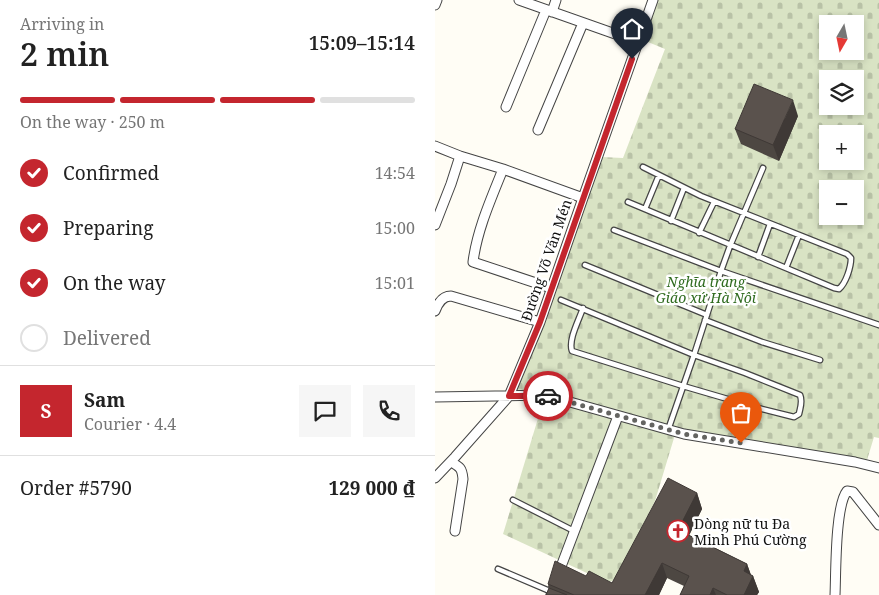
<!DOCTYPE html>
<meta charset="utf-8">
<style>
:root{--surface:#fff;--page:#f6f6f6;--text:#222;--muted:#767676;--line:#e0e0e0;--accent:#c4262e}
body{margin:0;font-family:"Noto Serif",serif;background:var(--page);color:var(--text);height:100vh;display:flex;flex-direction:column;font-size:19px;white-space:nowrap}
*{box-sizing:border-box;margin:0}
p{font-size:16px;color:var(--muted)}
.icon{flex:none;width:28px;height:28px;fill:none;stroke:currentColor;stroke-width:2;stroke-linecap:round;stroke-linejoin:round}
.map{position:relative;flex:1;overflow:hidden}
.side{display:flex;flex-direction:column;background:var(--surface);width:435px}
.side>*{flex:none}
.needle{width:32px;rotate:189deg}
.controls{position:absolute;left:384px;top:15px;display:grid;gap:10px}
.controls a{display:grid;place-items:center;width:45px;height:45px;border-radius:0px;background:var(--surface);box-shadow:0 2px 8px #0003;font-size:25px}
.pin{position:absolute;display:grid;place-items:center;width:42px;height:42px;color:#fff;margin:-51px -21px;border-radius:50% 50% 50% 0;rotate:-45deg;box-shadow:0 0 5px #0007}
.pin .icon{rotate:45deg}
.courier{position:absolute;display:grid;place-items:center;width:50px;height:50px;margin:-25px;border:4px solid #c4262e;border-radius:50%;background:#fff;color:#222;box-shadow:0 1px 6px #0007}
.headline em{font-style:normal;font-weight:600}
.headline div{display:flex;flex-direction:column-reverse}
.headline{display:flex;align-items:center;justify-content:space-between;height:85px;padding:0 20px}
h1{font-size:32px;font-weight:600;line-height:38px}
.bar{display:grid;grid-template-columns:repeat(4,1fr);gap:8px 5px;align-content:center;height:60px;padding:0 20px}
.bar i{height:6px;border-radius:4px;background:var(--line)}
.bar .selected{background:var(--accent)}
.bar p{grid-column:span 4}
.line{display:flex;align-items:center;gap:12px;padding:0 20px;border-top:1px solid var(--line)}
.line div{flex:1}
.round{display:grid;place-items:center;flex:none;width:52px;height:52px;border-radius:0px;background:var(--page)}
ol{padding:0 20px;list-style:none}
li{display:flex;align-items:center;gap:15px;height:55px}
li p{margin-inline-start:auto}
li .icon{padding:5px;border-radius:50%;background:var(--accent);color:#fff;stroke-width:4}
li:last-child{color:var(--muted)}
li i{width:28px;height:28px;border:2px solid var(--line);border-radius:50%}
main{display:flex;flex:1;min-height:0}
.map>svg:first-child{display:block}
.cemetery{fill:url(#cemetery-stones);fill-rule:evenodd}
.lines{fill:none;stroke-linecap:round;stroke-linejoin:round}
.service-casing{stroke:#444;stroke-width:7}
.minor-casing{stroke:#444;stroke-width:11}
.service{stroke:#fff;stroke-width:4.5}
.minor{stroke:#fff;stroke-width:9}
.wall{fill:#4d4742}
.shaded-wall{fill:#3f3936}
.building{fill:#5a524d;stroke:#3f3936}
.done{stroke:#646461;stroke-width:5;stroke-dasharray:0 9}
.route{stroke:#c4262e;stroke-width:6}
.labels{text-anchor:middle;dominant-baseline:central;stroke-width:5;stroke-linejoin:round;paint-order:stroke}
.street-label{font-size:14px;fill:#111;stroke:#fff}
.park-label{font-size:14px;font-style:italic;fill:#2f6b1f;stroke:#fff}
.poi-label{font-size:14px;fill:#111;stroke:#fff;text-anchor:start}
</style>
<main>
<section class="side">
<div class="headline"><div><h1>2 min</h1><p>Arriving in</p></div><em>15:09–15:14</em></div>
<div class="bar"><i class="selected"></i><i class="selected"></i><i class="selected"></i><i></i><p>On the way · 250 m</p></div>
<ol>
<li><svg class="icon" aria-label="check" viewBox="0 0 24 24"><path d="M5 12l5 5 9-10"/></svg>Confirmed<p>14:54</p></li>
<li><svg class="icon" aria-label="check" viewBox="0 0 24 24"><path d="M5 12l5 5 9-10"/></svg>Preparing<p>15:00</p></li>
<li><svg class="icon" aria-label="check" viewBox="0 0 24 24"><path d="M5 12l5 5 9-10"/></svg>On the way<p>15:01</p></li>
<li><i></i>Delivered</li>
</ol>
<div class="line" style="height:90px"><b class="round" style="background:var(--accent);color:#fff">S</b><div><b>Sam</b><p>Courier · 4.4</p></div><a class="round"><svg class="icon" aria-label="chat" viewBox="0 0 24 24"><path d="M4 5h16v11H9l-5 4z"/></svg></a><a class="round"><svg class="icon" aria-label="phone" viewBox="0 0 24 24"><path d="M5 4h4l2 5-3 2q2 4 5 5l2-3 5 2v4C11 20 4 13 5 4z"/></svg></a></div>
<div class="line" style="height:65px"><div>Order #5790</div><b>129 000 ₫</b></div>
</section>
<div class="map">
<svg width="444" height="595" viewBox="0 0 444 595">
<defs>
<pattern id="cemetery-stones" width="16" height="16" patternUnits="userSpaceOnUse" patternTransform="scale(1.25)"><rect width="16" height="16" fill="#d9e3c4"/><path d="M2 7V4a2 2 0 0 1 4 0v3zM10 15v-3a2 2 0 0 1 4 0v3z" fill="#b9c2a7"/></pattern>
</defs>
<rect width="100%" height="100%" fill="#fffdf5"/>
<path class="cemetery" d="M222 0H444V438L439 437 432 460 242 428 220 501 182 576C178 582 176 582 169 581L68 534 111 392H80L166 157 188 158 230 49 208 40ZM392 24H420V51H392ZM392 79H420V106H392ZM392 134H420V161H392ZM392 189H420V216H392Z"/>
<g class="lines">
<g class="service-casing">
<path id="service" d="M193 202 399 288 404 289C411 283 416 267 416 258L412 254 266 196 208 167
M210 209 224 175
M236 221 249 188
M179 230 286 271 444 325
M264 233 279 202
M323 257 335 224
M150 265 272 315
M351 268 364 235
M126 300 259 355 310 373 365 395C368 402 365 408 364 414L359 417 323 408C318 409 316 412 311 412 303 414 300 406 296 400L248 386 137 351C133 340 144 320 148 308
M270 320 327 342 385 360
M233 430 259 355 286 271 295 246 328 168
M78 500 139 531
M63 569 117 592"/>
</g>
<g class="minor-casing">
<path id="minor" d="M84 0 203 42
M0 5 2 0
M117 12 121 0
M71 107 111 10
M103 130 148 23
M0 146 25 156 68 169 148 198
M68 169C56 199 42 230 38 262L116 288
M0 225 16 184 25 156
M0 311C3 303 7 296 16 296L105 322
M0 397 110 395 249 434 420 462 444 468
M16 462C25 467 27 468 28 479L20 531
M0 478 20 457 74 396 105 322 148 198 218 0
M116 595 127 564 183 416
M400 595C401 574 400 506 412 491L418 492 444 525"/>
</g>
<use href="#service" class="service"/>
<use href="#minor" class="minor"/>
</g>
<path class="wall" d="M363 116 344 161 306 144 300 129Z
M262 493 267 509 254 535 312 564 316 575 318 576 324 592 322 595H245L249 586 232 578 224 595H111L114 588 113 584 151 576 177 583Z"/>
<path class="shaded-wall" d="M358 100 363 116 344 161 338 145Z
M262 493 267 509 249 546 243 530Z
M227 563 232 578 224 595H210Z
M312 564 317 578 318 576 324 592 322 595H309V571Z
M278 588 281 595H275Z"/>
<path class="building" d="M319 84 358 100 338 145 300 129Z
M233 478 262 493 243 530 312 564 309 571 318 576 309 595H292L278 588 275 595H245L254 576 227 563 210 595H139L113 584 120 561 151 576 154 571 177 583Z
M114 588 132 595H111Z"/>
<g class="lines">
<path class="done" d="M113 396 249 434 306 443"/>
<path class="route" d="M113 396H74L105 322 197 59"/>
</g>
<defs>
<g id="church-ring" transform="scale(1.125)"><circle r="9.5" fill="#fff" stroke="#c4262e" stroke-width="1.5"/><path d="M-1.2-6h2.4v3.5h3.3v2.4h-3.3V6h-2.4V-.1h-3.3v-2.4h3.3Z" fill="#c4262e"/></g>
</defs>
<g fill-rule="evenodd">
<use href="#church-ring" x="243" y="531"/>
</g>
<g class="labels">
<g class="street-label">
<text transform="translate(111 260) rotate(-71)">Đường Võ Văn Mén</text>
</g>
<g class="park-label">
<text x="271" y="281">Nghĩa trang<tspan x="271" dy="16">Giáo xứ Hà Nội</tspan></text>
</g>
<g class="poi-label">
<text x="259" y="523">Dòng nữ tu Đa<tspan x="259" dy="16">Minh Phú Cường</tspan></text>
</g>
</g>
</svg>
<div class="controls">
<a><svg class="needle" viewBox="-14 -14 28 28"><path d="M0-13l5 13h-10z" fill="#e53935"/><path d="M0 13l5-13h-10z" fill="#767676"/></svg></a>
<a><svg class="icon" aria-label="layers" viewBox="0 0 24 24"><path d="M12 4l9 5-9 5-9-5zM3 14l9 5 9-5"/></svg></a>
<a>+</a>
<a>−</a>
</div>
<div class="pin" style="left:306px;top:443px;background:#ea580c"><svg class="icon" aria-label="bag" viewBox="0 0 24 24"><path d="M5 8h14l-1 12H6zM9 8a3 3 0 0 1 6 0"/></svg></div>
<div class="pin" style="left:197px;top:59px;background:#1f2937"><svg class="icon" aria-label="home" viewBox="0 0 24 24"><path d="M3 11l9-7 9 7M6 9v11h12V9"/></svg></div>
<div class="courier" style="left:113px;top:396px"><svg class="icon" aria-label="car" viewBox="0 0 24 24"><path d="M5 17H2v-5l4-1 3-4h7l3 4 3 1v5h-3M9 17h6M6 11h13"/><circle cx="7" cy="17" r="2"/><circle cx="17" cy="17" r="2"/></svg></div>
</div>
</main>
